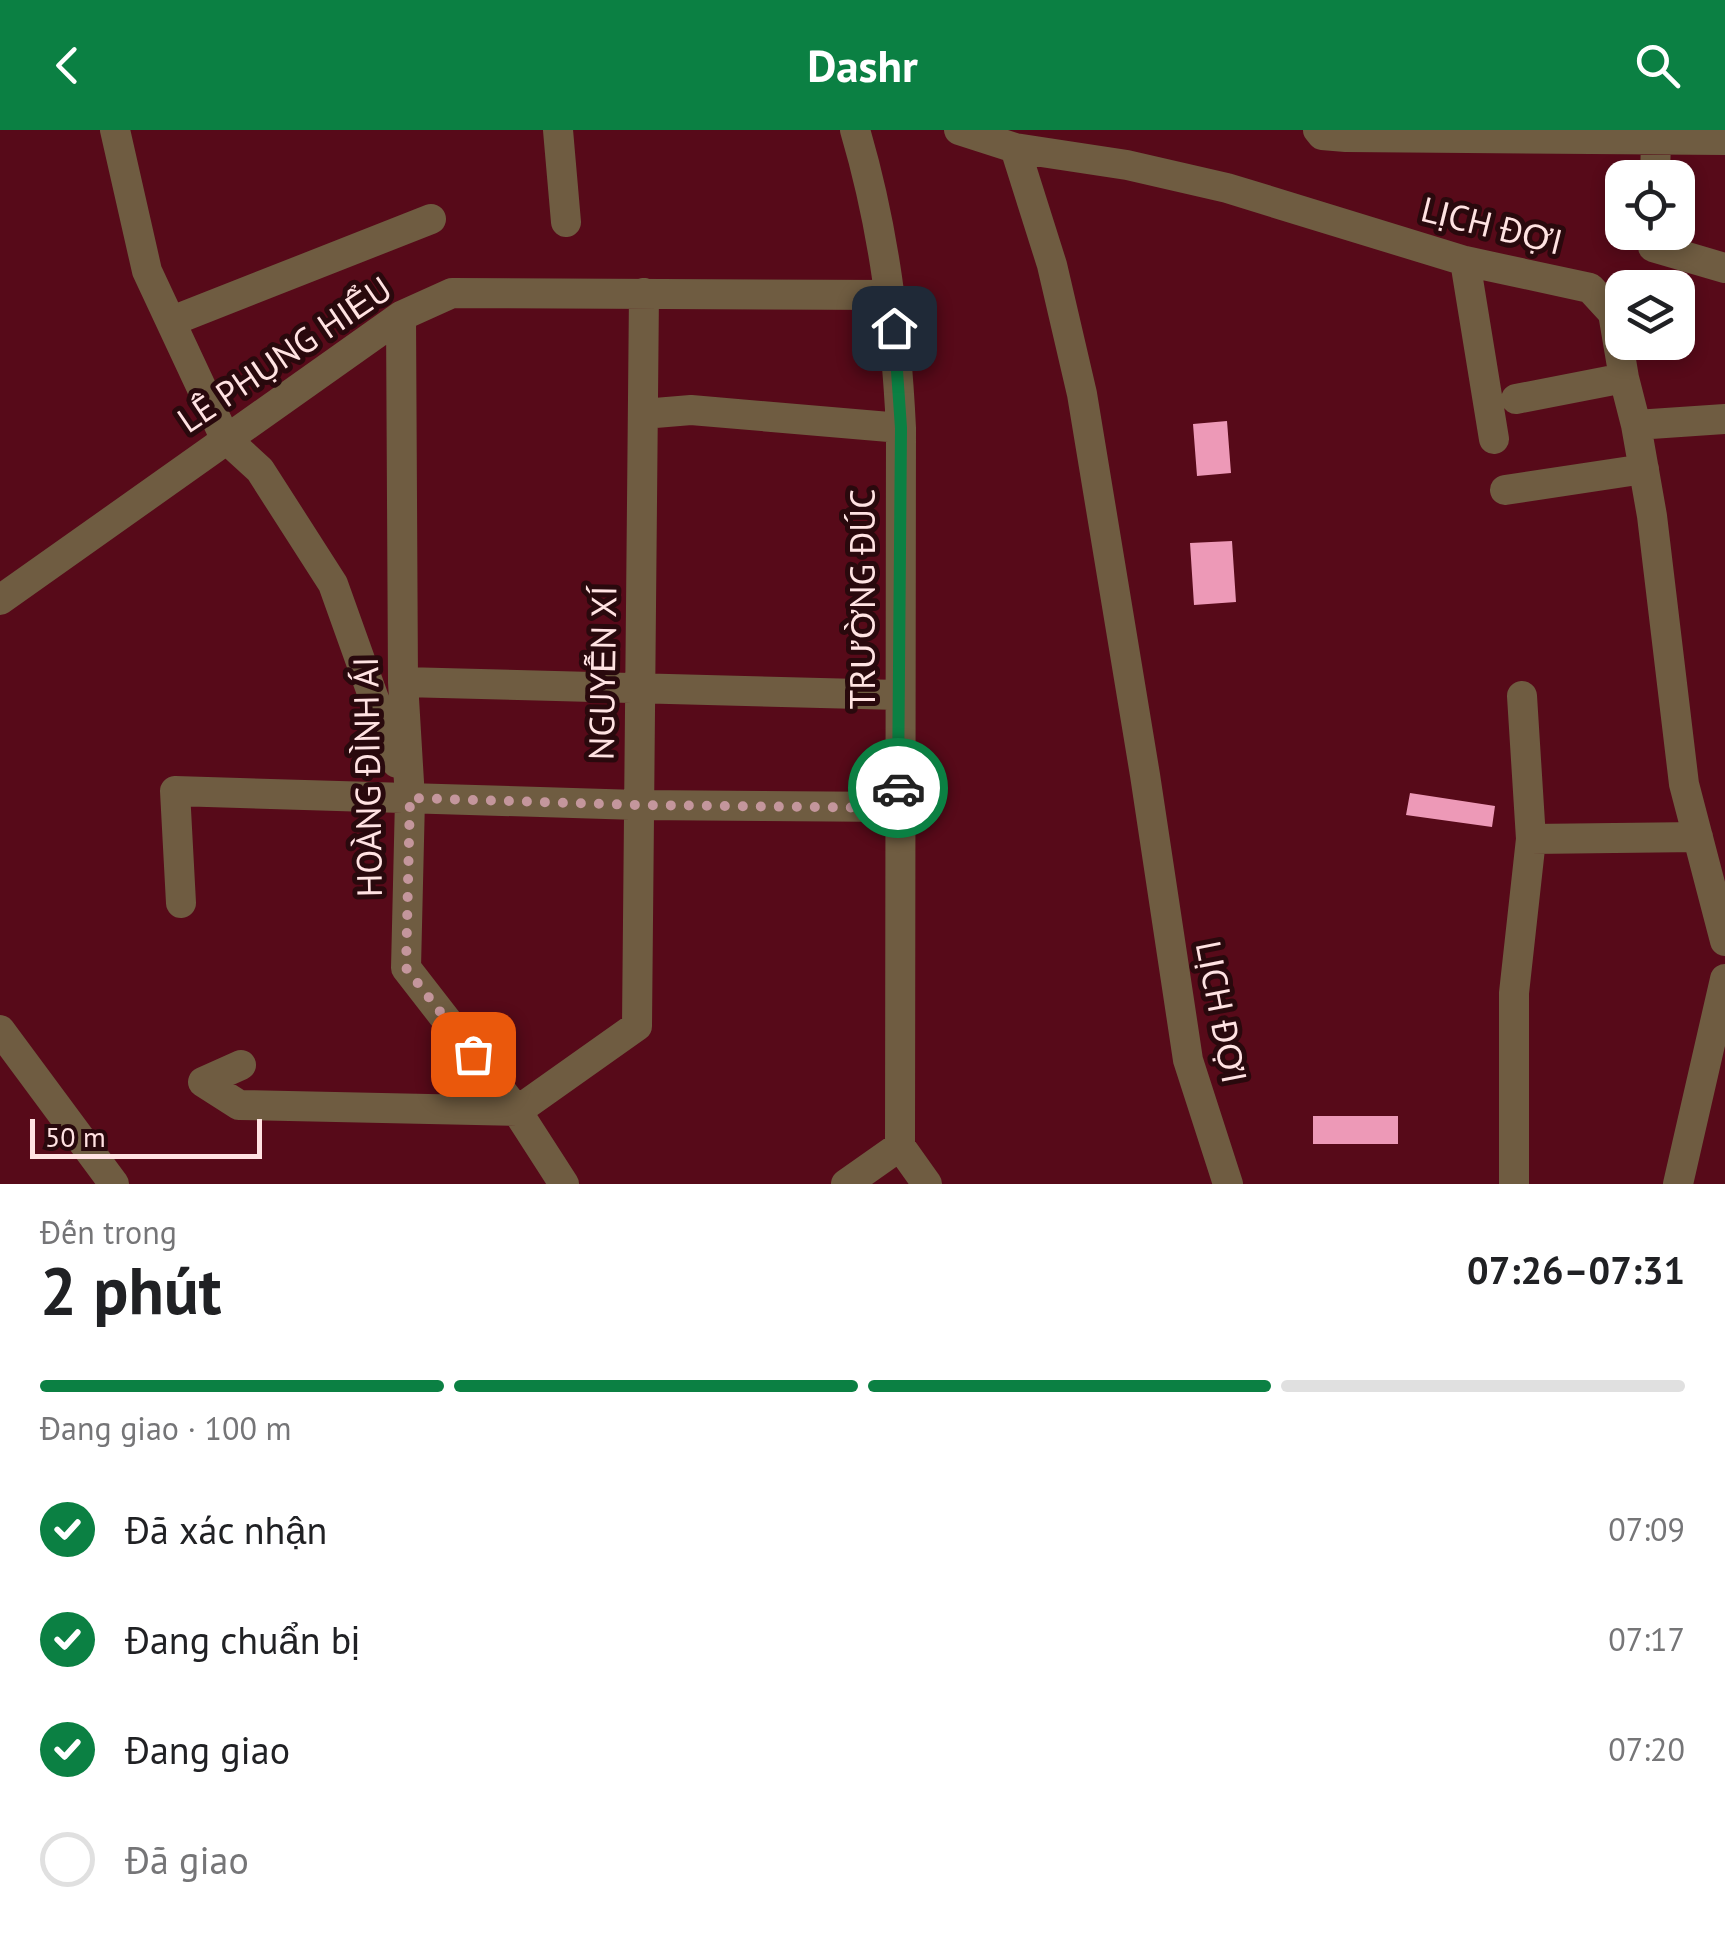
<!DOCTYPE html>
<html lang="vi">
<meta charset="utf-8">
<style>
:root{--surface:#fff;--page:#f6f6f6;--text:#202124;--muted:#757577;--line:#e0e0e0;--accent:#0b8043}
body{margin:0;font-family:"PT Sans",sans-serif;background:var(--page);color:var(--text);height:100vh;display:flex;flex-direction:column;font-size:38px;white-space:nowrap}
*{box-sizing:border-box;margin:0}
p{font-size:32px;color:var(--muted)}
.icon{flex:none;width:55px;height:55px;fill:none;stroke:currentColor;stroke-width:2;stroke-linecap:round;stroke-linejoin:round}
.map{position:relative;height:1054px;overflow:hidden}
.details{display:flex;flex-direction:column;background:var(--surface);flex:1}
.details>*{flex:none}
.controls{position:absolute;left:1605px;top:30px;display:grid;gap:20px}
.controls a{display:grid;place-items:center;width:90px;height:90px;border-radius:20px;background:var(--surface);box-shadow:0 5px 15px #0003;font-size:50px}
.scale{position:absolute;left:30px;bottom:25px;width:232px;box-sizing:border-box;padding-left:10px;border:5px solid #ffe2e2;border-top:0;font-size:28px;line-height:35px;white-space:nowrap;color:#ffe2e2;-webkit-text-stroke:8px #29090d;paint-order:stroke}
.pin{position:absolute;display:grid;place-items:center;width:85px;height:85px;color:#fff;margin:-42px;border-radius:20px;box-shadow:0 5px 15px #0006}
.courier{position:absolute;display:grid;place-items:center;width:100px;height:100px;margin:-50px;border:8px solid #0b8043;border-radius:50%;background:#fff;color:#222;box-shadow:0 2px 12px #0007}
.headline em{font-style:normal;font-weight:700}
.headline div{display:flex;flex-direction:column-reverse}
.headline{display:flex;align-items:center;justify-content:space-between;height:170px;padding:0 40px}
h1{font-size:65px;font-weight:700;line-height:75px}
.bar{display:grid;grid-template-columns:repeat(4,1fr);gap:15px 10px;align-content:center;height:120px;padding:0 40px}
.bar i{height:12px;border-radius:8px;background:var(--line)}
.bar .current{background:var(--accent)}
.bar p{grid-column:span 4}
ol{padding:0 40px;list-style:none}
li{display:flex;align-items:center;gap:30px;height:110px}
li p{margin-inline-start:auto}
li .icon{padding:10px;border-radius:50%;background:var(--accent);color:#fff;stroke-width:4}
li:last-child{color:var(--muted)}
li i{width:55px;height:55px;border:5px solid var(--line);border-radius:50%}
header{display:flex;justify-content:space-between;align-items:center;height:130px;padding:0 40px;background:var(--accent);color:#fff;font-size:45px;font-weight:700}
.map>svg:first-child{display:block}
.building{fill:#ed99b7}
.lines{fill:none;stroke-linecap:round;stroke-linejoin:round}
.minor{stroke:#6f5c41;stroke-width:30}
.done{stroke:#c4969c;stroke-width:10;stroke-dasharray:0 18}
.route{stroke:#0b8043;stroke-width:12}
.labels{text-anchor:middle;dominant-baseline:central;stroke-width:10;stroke-linejoin:round;paint-order:stroke}
.street-label{font-size:35px;fill:#ffe2e2;stroke:#29090d}
</style>
<header><svg class="icon" aria-label="back" viewBox="0 0 24 24"><path d="M15 5l-7 7 7 7"/></svg>Dashr<svg class="icon" aria-label="search" viewBox="0 0 24 24"><circle cx="10" cy="10" r="6"/><path d="M15 15l6 6"/></svg></header>
<div class="map">
<svg width="1725" height="1054" viewBox="0 0 1725 1054">
<rect width="100%" height="100%" fill="#570a19"/>
<path class="building" d="M1227 291 1231 343 1197 346 1193 294Z
M1232 411 1236 472 1194 475 1190 413Z
M1410 663 1495 676 1492 697 1406 685Z
M1313 986H1398V1014H1313Z"/>
<g class="lines">
<path class="minor" d="M115 0 147 141 225 308 260 340 333 454 397 633
M558 0 566 92
M855 0C884 98 896 196 901 298L900 1016 927 1054
M959 0 1015 18 1127 35 1227 58 1465 131 1590 158 1613 183 1624 248 1636 295 1652 386 1684 654 1725 811
M1318 0 1322 5 1346 7 1725 10
M1015 18 1052 135 1082 264 1145 645 1188 930 1228 1054
M1655 48 1656 8
M1653 102V117L1725 138
M1465 131 1494 309
M401 186 403 552 410 669 406 838 517 981 564 1054
M172 191 431 89
M1516 269 1624 248
M643 284 691 280 901 298
M1636 295 1725 289
M1505 360 1644 339
M0 470 401 186 452 163 891 165
M403 552 899 565
M1531 709 1698 707
M181 773 175 661 638 675 898 677
M0 900 114 1054
M241 935 203 952 239 975 517 981 637 896 644 163
M846 1054 900 1016
M1514 1054V863L1531 709 1522 566
M1678 1054 1725 849"/>
</g>
<g class="lines">
<path class="done" d="M473 924 406 838 410 668 638 675 898 678V658"/>
<path class="route" d="M894 198 901 298 898 658"/>
</g>
<g class="labels">
<g class="street-label">
<text transform="translate(1492 95) rotate(14)">LỊCH ĐỢI</text>
<text transform="translate(284 224) rotate(-34)">LÊ PHỤNG HIỂU</text>
<text transform="translate(862 469) rotate(-90)">TRƯỜNG ĐÚC</text>
<text transform="translate(602 543) rotate(-89)">NGUYỄN XÍ</text>
<text transform="translate(367 647) rotate(-91)">HOÀNG ĐÌNH ÁI</text>
<text transform="translate(1222 882) rotate(79)">LỊCH ĐỢI</text>
</g>
</g>
</svg>
<div class="controls">
<a><svg class="icon" aria-label="locate" viewBox="0 0 24 24"><circle cx="12" cy="12" r="6"/><path d="M12 2v4M12 18v4M2 12h4M18 12h4"/></svg></a>
<a><svg class="icon" aria-label="layers" viewBox="0 0 24 24"><path d="M12 4l9 5-9 5-9-5zM3 14l9 5 9-5"/></svg></a>
</div>
<div class="scale">50 m</div>
<div class="pin" style="left:473px;top:924px;background:#ea580c"><svg class="icon" aria-label="bag" viewBox="0 0 24 24"><path d="M5 8h14l-1 12H6zM9 8a3 3 0 0 1 6 0"/></svg></div>
<div class="pin" style="left:894px;top:198px;background:#1f2937"><svg class="icon" aria-label="home" viewBox="0 0 24 24"><path d="M3 11l9-7 9 7M6 9v11h12V9"/></svg></div>
<div class="courier" style="left:898px;top:658px"><svg class="icon" aria-label="car" viewBox="0 0 24 24"><path d="M5 17H2v-5l4-1 3-4h7l3 4 3 1v5h-3M9 17h6M6 11h13"/><circle cx="7" cy="17" r="2"/><circle cx="17" cy="17" r="2"/></svg></div>
</div>
<section class="details">
<div class="headline"><div><h1>2 phút</h1><p>Đến trong</p></div><em>07:26–07:31</em></div>
<div class="bar"><i class="current"></i><i class="current"></i><i class="current"></i><i></i><p>Đang giao · 100 m</p></div>
<ol>
<li><svg class="icon" aria-label="check" viewBox="0 0 24 24"><path d="M5 12l5 5 9-10"/></svg>Đã xác nhận<p>07:09</p></li>
<li><svg class="icon" aria-label="check" viewBox="0 0 24 24"><path d="M5 12l5 5 9-10"/></svg>Đang chuẩn bị<p>07:17</p></li>
<li><svg class="icon" aria-label="check" viewBox="0 0 24 24"><path d="M5 12l5 5 9-10"/></svg>Đang giao<p>07:20</p></li>
<li><i></i>Đã giao</li>
</ol>
</section>
